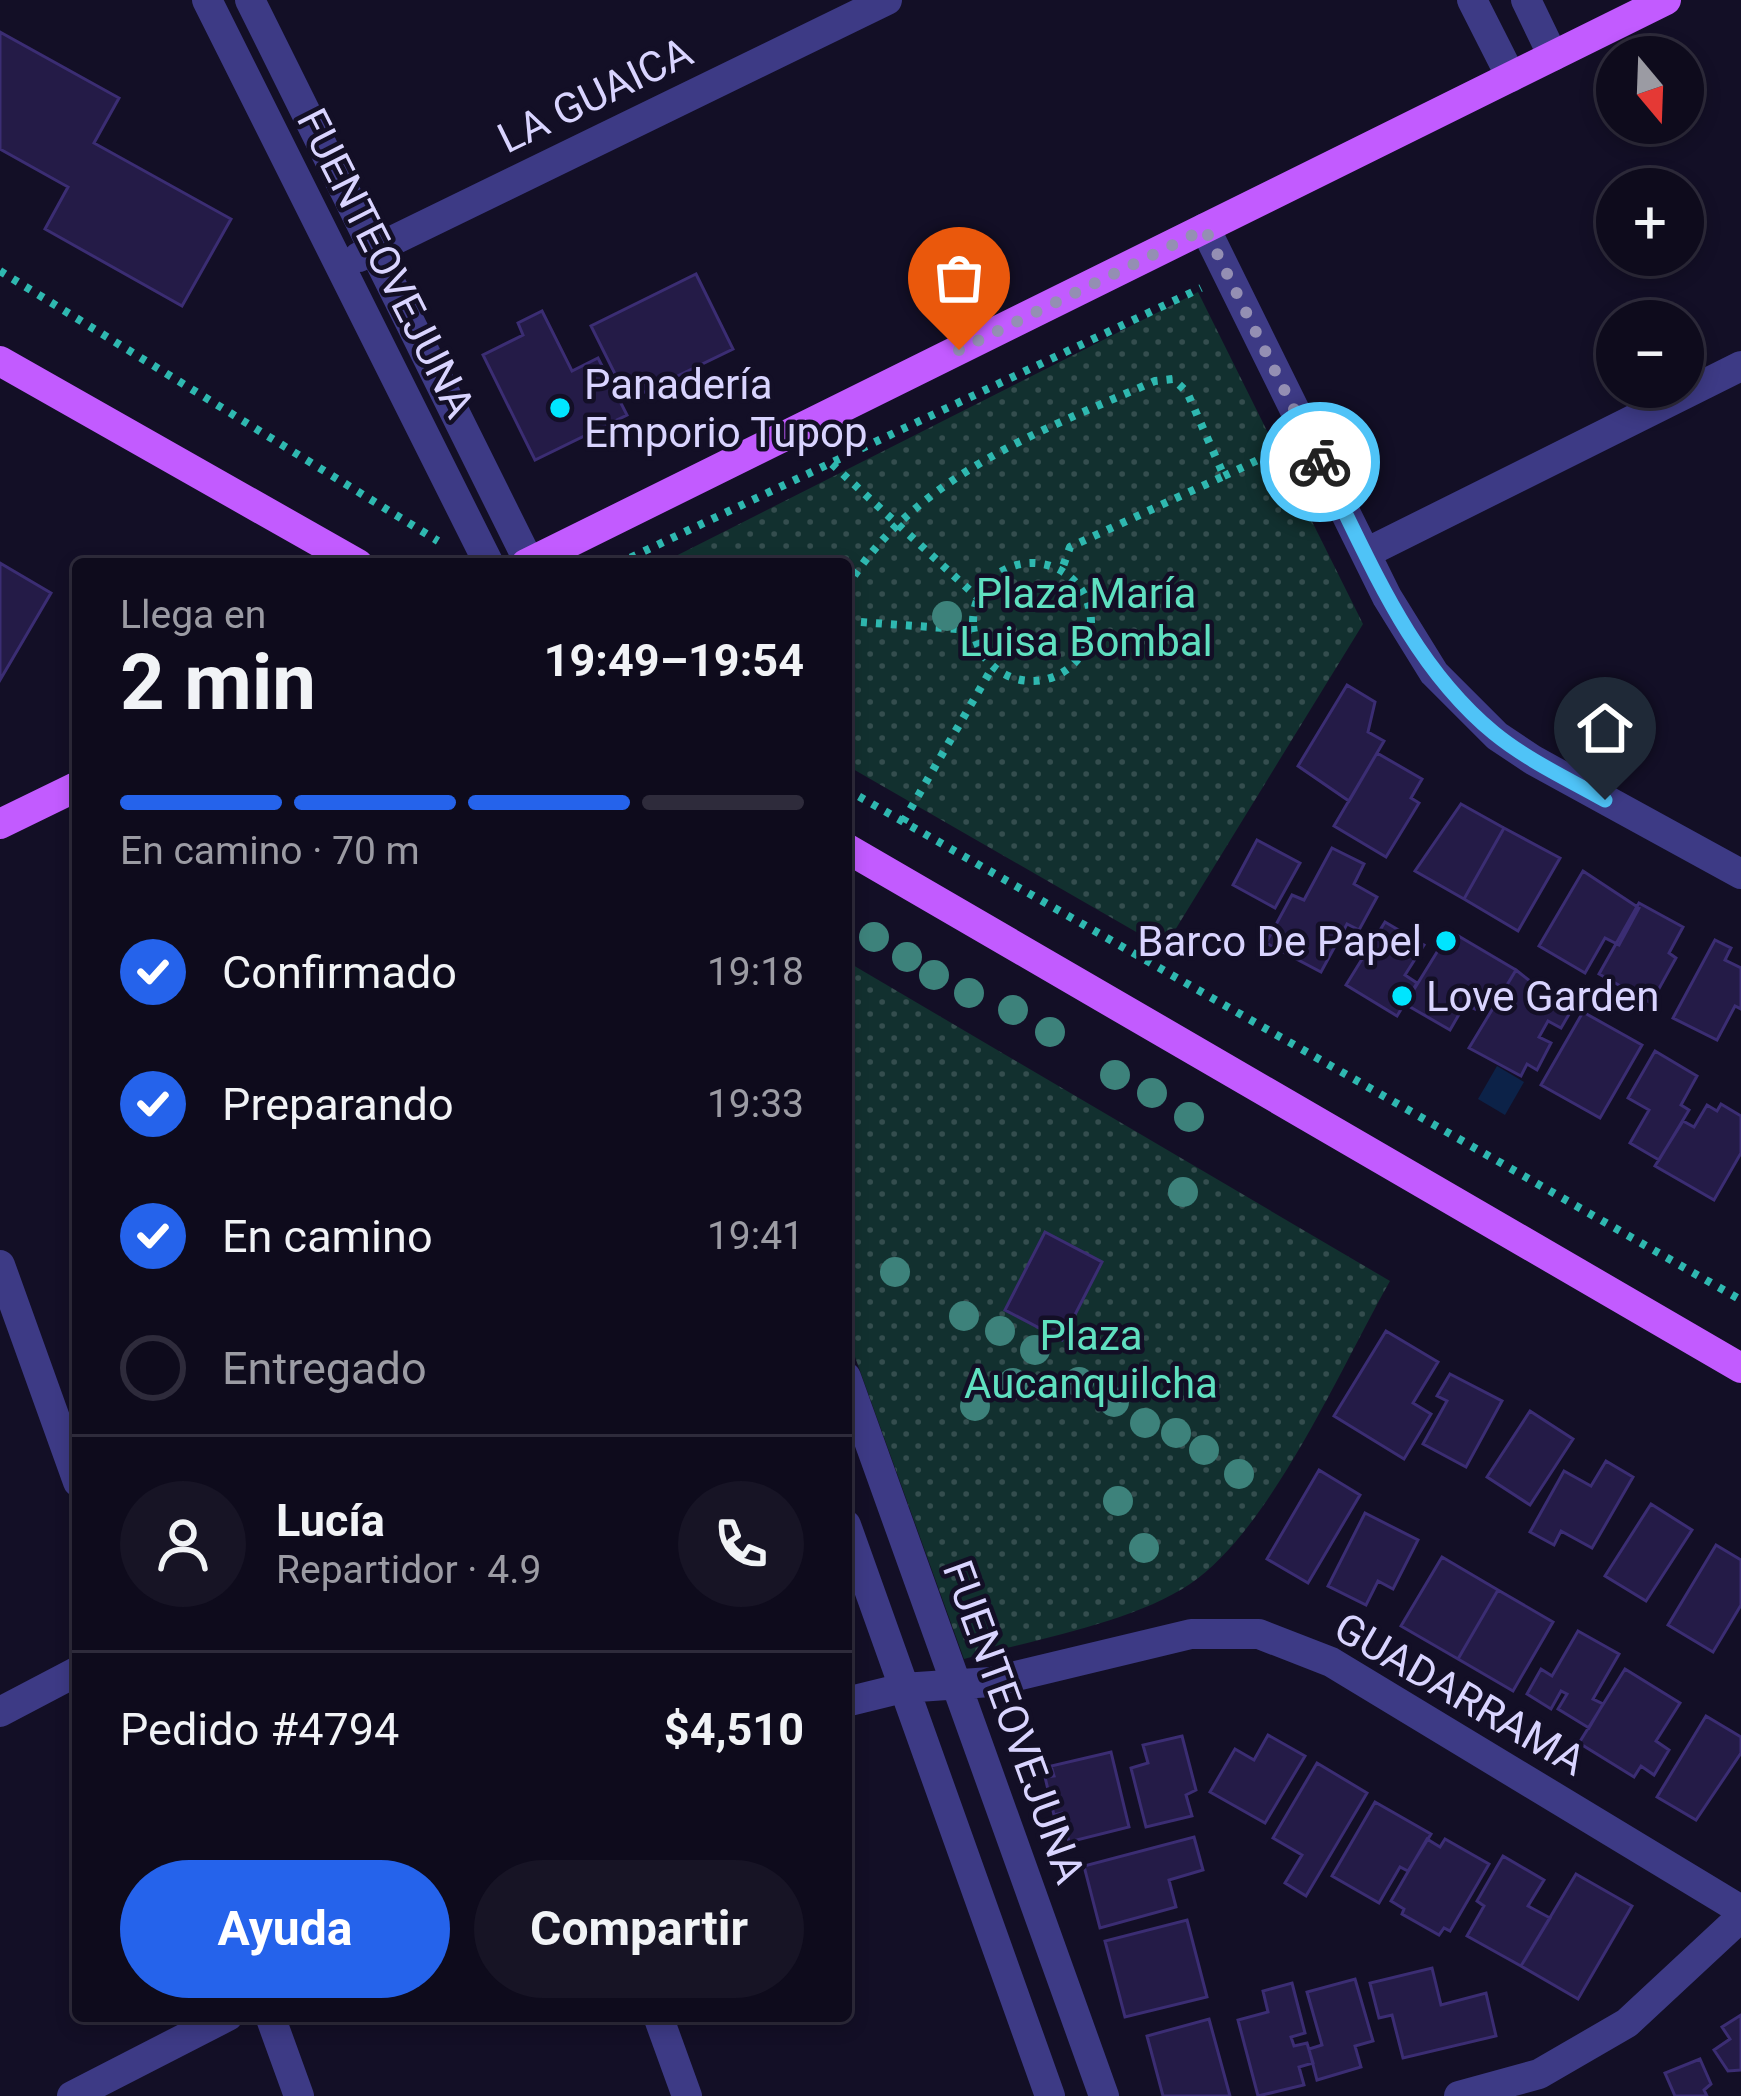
<!DOCTYPE html>
<html lang="es">
<meta charset="utf-8">
<style>
:root{--surface:#0e0b1c;--page:#171425;--text:#f1f3f6;--muted:#9b9ba3;--line:#2e2b3b;--accent:#2563eb}
body{margin:0;font-family:Roboto,sans-serif;background:var(--page);color:var(--text);height:100vh;display:flex;flex-direction:column;font-size:45px;white-space:nowrap}
*{box-sizing:border-box;margin:0}
p{font-size:39px;color:var(--muted)}
.icon{flex:none;width:66px;height:66px;fill:none;stroke:currentColor;stroke-width:2;stroke-linecap:round;stroke-linejoin:round}
.map{position:relative;flex:1;overflow:hidden}
.panel{position:absolute;left:72px;top:558px;width:780px;height:1464px;display:flex;flex-direction:column;background:var(--surface);border-radius:12px;box-shadow:0 6px 18px #0003,0 0 0 3px var(--line)}
.panel>*{flex:none}
.needle{width:78px;rotate:161deg}
.fabs{position:absolute;left:1596px;top:36px;display:grid;gap:24px}
.fabs a{display:grid;place-items:center;width:108px;height:108px;border-radius:50%;background:var(--surface);box-shadow:0 6px 18px #0003,0 0 0 3px var(--line);font-size:60px}
.pin{position:absolute;display:grid;place-items:center;width:102px;height:102px;color:#fff;margin:-123px -51px;border-radius:50% 50% 50% 0;rotate:-45deg;box-shadow:0 0 12px #0007}
.pin .icon{rotate:45deg}
.courier{position:absolute;display:grid;place-items:center;width:120px;height:120px;margin:-60px;border:9px solid #4fc3f7;border-radius:50%;background:#fff;color:#222;box-shadow:0 3px 15px #0007}
.overview em{font-style:normal;font-weight:700}
.overview div{display:flex;flex-direction:column-reverse}
.overview{display:flex;align-items:center;justify-content:space-between;height:204px;padding:0 48px}
h1{font-size:78px;font-weight:700;line-height:90px}
.bar{display:grid;grid-template-columns:repeat(4,1fr);gap:18px 12px;align-content:center;height:144px;padding:0 48px}
.bar i{height:15px;border-radius:9px;background:var(--line)}
.bar .on{background:var(--accent)}
.bar p{grid-column:span 4}
.line{display:flex;align-items:center;gap:30px;padding:0 48px;border-top:3px solid var(--line)}
.line div{flex:1}
.round{display:grid;place-items:center;flex:none;width:126px;height:126px;border-radius:63px;background:var(--page)}
ol{padding:0 48px;list-style:none}
li{display:flex;align-items:center;gap:36px;height:132px}
li p{margin-inline-start:auto}
li .icon{padding:12px;border-radius:50%;background:var(--accent);color:#fff;stroke-width:4}
li:last-child{color:var(--muted)}
li i{width:66px;height:66px;border:6px solid var(--line);border-radius:50%}
.primary-button{display:flex;gap:24px;margin-top:auto;padding:24px 48px}
.primary-button a{flex:1;height:138px;border-radius:72px;background:var(--accent);color:#fff;font-size:48px;font-weight:700;line-height:138px;text-align:center}
.primary-button a+a{background:var(--page);color:var(--text)}
.map>svg:first-child{display:block}
.park{fill:url(#park-dots)}
.water{fill:#0c2248}
.building{fill:#241b47;stroke:#3b2d73;stroke-width:3}
.lines{fill:none;stroke-linecap:round;stroke-linejoin:round}
.path{stroke:#2fb8b0;stroke-width:8;stroke-dasharray:6 9;stroke-linecap:butt}
.minor{stroke:#3d3a85;stroke-width:30}
.major{stroke:#c25bff;stroke-width:30}
.tree{fill:#3d827b}
.done{stroke:#948fb3;stroke-width:12;stroke-dasharray:0 21.6}
.route{stroke:#4fc3f7;stroke-width:15}
.poi-dot{fill:#00e5ff;stroke:#130f26;stroke-width:4.5}
.labels{text-anchor:middle;dominant-baseline:central;stroke-width:9;stroke-linejoin:round;paint-order:stroke}
.street-label{font-size:42px;fill:#d9d4ff;stroke:#130f26}
.poi-label{font-size:42px;fill:#d9d4ff;stroke:#130f26;text-anchor:start}
.park-label{font-size:42px;fill:#5fe0c0;stroke:#130f26}
</style>
<div class="map">
<svg width="1741" height="2096" viewBox="0 0 1741 2096">
<defs>
<pattern id="park-dots" width="8" height="8" patternUnits="userSpaceOnUse" patternTransform="scale(3)"><rect width="8" height="8" fill="#12302f"/><path d="M2 2h.1M6 6h.1" fill="none" stroke="#344d4e" stroke-width="1.8" stroke-linecap="round"/></pattern>
</defs>
<rect width="100%" height="100%" fill="#130f26"/>
<path class="park" d="M1198 292 1363 624 1164 948 846 765V564H660Z
M846 961 1390 1281C1340 1369 1271 1529 1190 1584 1132 1623 1032 1640 964 1659L846 1332Z"/>
<path class="water" d="M1497 1066 1524 1082 1505 1115 1478 1099Z"/>
<path class="building" d="M0 32 119 98 94 143 231 219 182 306 45 229 68 187 0 149Z
M696 274 733 349 628 400 591 326Z
M542 311 572 371 598 358 627 415 535 460 483 355 523 335 518 323Z
M0 563 51 593 0 680Z
M1347 685 1375 702 1368 732 1384 741 1349 801 1298 766Z
M1377 753 1422 779 1411 798 1419 803 1386 857 1334 826Z
M1461 804 1504 828 1464 899 1415 871Z
M1504 828 1560 858 1518 931 1464 899Z
M1257 840 1300 863 1275 908 1233 885Z
M1332 848 1364 864 1354 884 1377 897 1359 930 1347 924 1321 972 1266 943 1292 895 1304 900Z
M1583 871 1639 908 1619 945 1605 938 1585 973 1539 946Z
M1639 903 1683 927 1669 953 1676 958 1651 1003 1599 974Z
M1385 922 1424 945 1405 975 1417 983 1397 1016 1346 985Z
M1450 931 1516 970 1498 1000 1486 992 1475 1009 1465 1004 1450 1030 1405 1004Z
M1715 940 1731 948 1725 960 1741 968V1009L1735 1006 1717 1040 1673 1018Z
M1516 970 1530 981 1526 989 1554 1004 1562 997 1575 1004 1561 1028 1548 1021 1539 1037 1551 1043 1537 1070 1527 1064 1521 1076 1469 1048Z
M1583 1012 1642 1045 1600 1118 1541 1085Z
M1655 1051 1697 1076 1681 1105 1689 1110 1659 1160 1630 1143 1649 1110 1628 1098Z
M1721 1104 1741 1116V1153L1714 1200 1655 1166 1683 1121 1694 1127 1707 1105 1717 1111Z
M1045 1232 1102 1262 1062 1340 1005 1310Z
M1386 1331 1438 1362 1413 1403 1431 1414 1404 1459 1334 1416Z
M1450 1374 1502 1401 1466 1467 1423 1444 1447 1401 1437 1396Z
M1530 1411 1573 1439 1530 1505 1487 1477Z
M1606 1461 1633 1477 1592 1548 1561 1531 1554 1545 1530 1532 1564 1471 1591 1486Z
M1319 1470 1360 1495 1308 1583 1267 1559Z
M1651 1504 1692 1530 1646 1601 1605 1576Z
M1365 1513 1418 1540 1393 1589 1378 1581 1366 1605 1328 1586Z
M1716 1545 1741 1560V1605L1713 1652 1668 1625Z
M1442 1557 1498 1590 1458 1659 1401 1626Z
M1498 1590 1553 1622 1513 1691 1458 1659Z
M1578 1631 1619 1654 1593 1699 1603 1704 1589 1728 1558 1709 1567 1694 1561 1691 1551 1709 1527 1694 1541 1669 1552 1676Z
M1625 1669 1680 1703 1656 1741 1669 1750 1654 1775 1641 1766 1634 1777 1579 1743Z
M1706 1716 1741 1737V1753L1696 1820 1657 1797Z
M1268 1735 1305 1756 1265 1823 1210 1792 1235 1749 1254 1760Z
M1182 1736 1196 1790 1186 1795 1192 1816 1146 1827 1131 1768 1148 1763 1143 1745Z
M1111 1752 1129 1827 1069 1842 1062 1813 1054 1815 1045 1777 1054 1776 1051 1766Z
M1317 1763 1367 1793 1306 1896 1285 1883 1302 1855 1273 1838Z
M1375 1802 1431 1834 1408 1871 1400 1867 1379 1903 1332 1876Z
M1194 1837 1203 1870 1169 1880 1176 1907 1100 1928 1084 1866Z
M1427 1839 1440 1847 1445 1839 1489 1864 1450 1931 1444 1928 1439 1935 1402 1914 1404 1909 1391 1901Z
M1503 1856 1544 1880 1528 1906 1550 1918 1521 1966 1467 1936 1484 1906 1477 1901Z
M1576 1874 1632 1906 1578 1999 1521 1966Z
M1187 1920 1207 1997 1125 2017 1105 1941Z
M1432 1968 1441 2005 1486 1993 1496 2036 1403 2058 1392 2015 1379 2018 1370 1983Z
M1355 1979 1373 2041 1355 2046 1361 2067 1317 2080 1309 2049 1322 2045 1307 1992Z
M1292 1983 1305 2033 1291 2037 1294 2046 1307 2043 1313 2063 1299 2067 1304 2085 1258 2096 1238 2020 1268 2012 1263 1991Z
M1741 2015V2070L1728 2071 1714 2050 1730 2039 1722 2027Z
M1209 2019 1230 2096H1163L1147 2036Z
M1700 2059 1711 2084 1704 2090 1707 2096H1675L1665 2073Z"/>
<g class="lines">
<path class="path" d="M0 271 438 541
M832 464 977 597
M1224 476 1277 451
M973 622a59 59 0 1 1 118 0a59 59 0 1 1-118 0Z
M617 564 1201 288
M846 588C917 475 1038 432 1155 381L1173 379 1187 392 1224 476 1070 547 1062 569
M846 621 972 630
M846 789 1741 1300
M903 822 992 668"/>
<path class="minor" d="M207 0 489 564
M250 0 529 562
M1472 0 1511 77
M1526 0 1553 56
M1205 228 1387 597 1434 673 1497 736 1533 760 1741 874
M359 257 887 0
M1366 553 1741 366
M0 1265 78 1482
M846 1377 1104 2096
M846 1525 1050 2096
M846 1702 903 1688 991 1682 1191 1634H1259L1331 1662 1741 1910
M0 1712 78 1671
M270 2016 299 2096
M658 2016 687 2096
M72 2096 228 2016
M1459 2096 1539 2074 1627 2023 1741 1917"/>
<path class="major" d="M0 361 358 564
M526 564 1666 0
M0 824 78 786
M846 848 1741 1368"/>
</g>
<g class="tree">
<circle cx="947" cy="616" r="15"/>
<circle cx="874" cy="937" r="15"/>
<circle cx="907" cy="957" r="15"/>
<circle cx="934" cy="975" r="15"/>
<circle cx="969" cy="993" r="15"/>
<circle cx="1013" cy="1010" r="15"/>
<circle cx="1050" cy="1032" r="15"/>
<circle cx="1115" cy="1075" r="15"/>
<circle cx="1152" cy="1093" r="15"/>
<circle cx="1189" cy="1117" r="15"/>
<circle cx="1183" cy="1192" r="15"/>
<circle cx="895" cy="1272" r="15"/>
<circle cx="964" cy="1316" r="15"/>
<circle cx="1000" cy="1331" r="15"/>
<circle cx="1035" cy="1350" r="15"/>
<circle cx="1079" cy="1382" r="15"/>
<circle cx="1013" cy="1383" r="15"/>
<circle cx="1114" cy="1402" r="15"/>
<circle cx="975" cy="1406" r="15"/>
<circle cx="1145" cy="1423" r="15"/>
<circle cx="1176" cy="1433" r="15"/>
<circle cx="1204" cy="1450" r="15"/>
<circle cx="1239" cy="1474" r="15"/>
<circle cx="1118" cy="1501" r="15"/>
<circle cx="1144" cy="1548" r="15"/>
</g>
<g class="lines">
<path class="done" d="M959 350 1205 229 1320 462"/>
<path class="route" d="M1320 462C1369 558 1408 662 1494 733 1527 760 1568 779 1605 800"/>
</g>
<g class="poi-dot">
<circle cx="560" cy="408" r="12"/>
<circle cx="1446" cy="941" r="12"/>
<circle cx="1402" cy="996" r="12"/>
</g>
<g class="labels">
<g class="street-label">
<text transform="translate(595 95) rotate(-26)">LA GUAICA</text>
<text transform="translate(386 263) rotate(63)">FUENTEOVEJUNA</text>
<text transform="translate(1460 1694) rotate(30)">GUADARRAMA</text>
<text transform="translate(1014 1722) rotate(70)">FUENTEOVEJUNA</text>
</g>
<g class="poi-label">
<text x="584" y="384">Panadería<tspan x="584" dy="48">Emporio Tupop</tspan></text>
<text x="1422" y="941" text-anchor="end">Barco De Papel</text>
<text x="1426" y="996">Love Garden</text>
</g>
<g class="park-label">
<text x="1086" y="593">Plaza María<tspan x="1086" dy="48">Luisa Bombal</tspan></text>
<text x="1091" y="1335">Plaza<tspan x="1091" dy="48">Aucanquilcha</tspan></text>
</g>
</g>
</svg>
<div class="fabs">
<a><svg class="needle" viewBox="-14 -14 28 28"><path d="M0-13l5 13h-10z" fill="#e53935"/><path d="M0 13l5-13h-10z" fill="#9b9ba3"/></svg></a>
<a>+</a>
<a>−</a>
</div>
<div class="pin" style="left:959px;top:350px;background:#ea580c"><svg class="icon" aria-label="bag" viewBox="0 0 24 24"><path d="M5 8h14l-1 12H6zM9 8a3 3 0 0 1 6 0"/></svg></div>
<div class="pin" style="left:1605px;top:800px;background:#1f2937"><svg class="icon" aria-label="home" viewBox="0 0 24 24"><path d="M3 11l9-7 9 7M6 9v11h12V9"/></svg></div>
<div class="courier" style="left:1320px;top:462px"><svg class="icon" aria-label="bike" viewBox="0 0 24 24"><circle cx="6" cy="16" r="4"/><circle cx="18" cy="16" r="4"/><path d="M6 16l4-8h5l3 8M10 8l3 8H6M13 5h3"/></svg></div>
<section class="panel">
<div class="overview"><div><h1>2 min</h1><p>Llega en</p></div><em>19:49–19:54</em></div>
<div class="bar"><i class="on"></i><i class="on"></i><i class="on"></i><i></i><p>En camino · 70 m</p></div>
<ol>
<li><svg class="icon" aria-label="check" viewBox="0 0 24 24"><path d="M5 12l5 5 9-10"/></svg>Confirmado<p>19:18</p></li>
<li><svg class="icon" aria-label="check" viewBox="0 0 24 24"><path d="M5 12l5 5 9-10"/></svg>Preparando<p>19:33</p></li>
<li><svg class="icon" aria-label="check" viewBox="0 0 24 24"><path d="M5 12l5 5 9-10"/></svg>En camino<p>19:41</p></li>
<li><i></i>Entregado</li>
</ol>
<div class="line" style="height:216px"><a class="round"><svg class="icon" aria-label="person" viewBox="0 0 24 24"><circle cx="12" cy="8" r="4"/><path d="M4 21q1-7 8-7t8 7"/></svg></a><div><b>Lucía</b><p>Repartidor · 4.9</p></div><a class="round"><svg class="icon" aria-label="phone" viewBox="0 0 24 24"><path d="M5 4h4l2 5-3 2q2 4 5 5l2-3 5 2v4C11 20 4 13 5 4z"/></svg></a></div>
<div class="line" style="height:156px"><div>Pedido #4794</div><b>$4,510</b></div>
<div class="primary-button"><a>Ayuda</a><a>Compartir</a></div>
</section>
</div>
